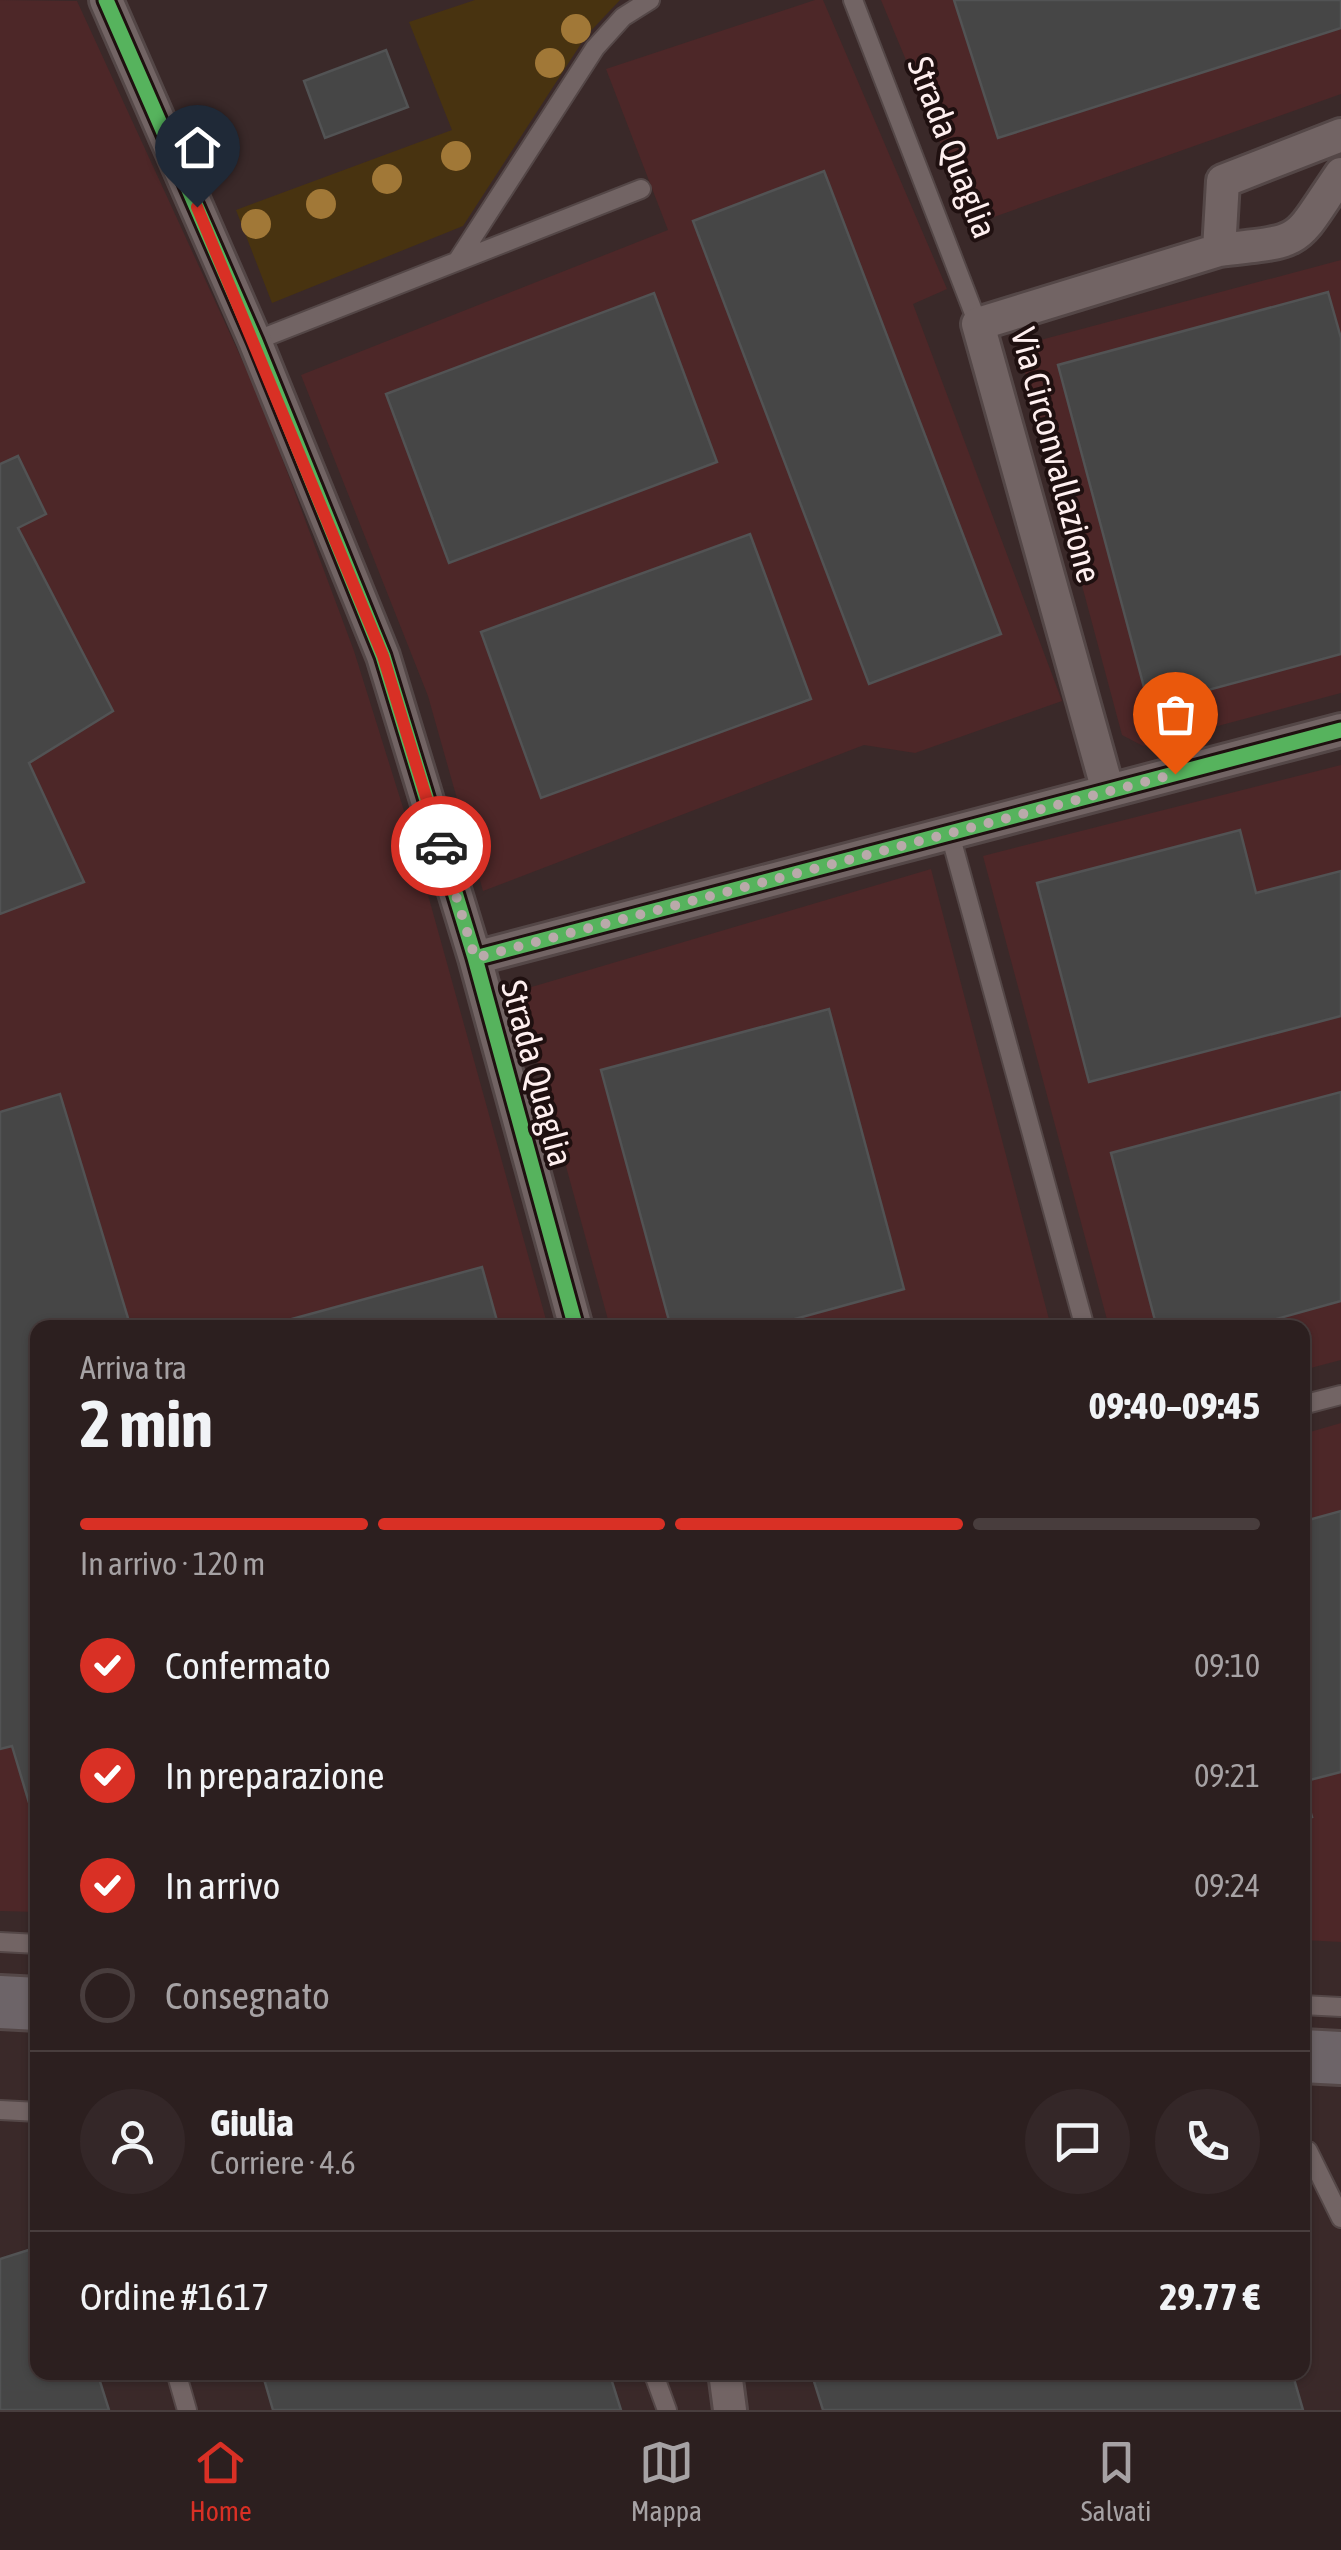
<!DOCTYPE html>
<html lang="it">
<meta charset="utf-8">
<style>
:root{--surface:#2c1f1f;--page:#342728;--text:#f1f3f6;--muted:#a6a2a4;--line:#483d3d;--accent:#d93025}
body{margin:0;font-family:"Asap Condensed",sans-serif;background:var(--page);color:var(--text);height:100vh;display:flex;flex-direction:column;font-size:38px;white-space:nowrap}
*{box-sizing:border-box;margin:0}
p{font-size:32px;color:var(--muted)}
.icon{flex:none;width:55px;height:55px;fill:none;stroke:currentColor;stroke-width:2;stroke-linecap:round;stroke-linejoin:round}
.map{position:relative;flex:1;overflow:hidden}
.panel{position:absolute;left:30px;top:1320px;width:1280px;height:1060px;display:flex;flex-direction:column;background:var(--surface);border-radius:20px;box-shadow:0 2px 8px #0004,0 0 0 2px var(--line)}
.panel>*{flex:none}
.pin{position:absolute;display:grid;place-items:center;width:85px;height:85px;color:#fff;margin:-102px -42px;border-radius:50% 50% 50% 0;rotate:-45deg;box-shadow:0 0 10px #0007}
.pin .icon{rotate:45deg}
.courier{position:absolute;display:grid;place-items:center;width:100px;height:100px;margin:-50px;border:8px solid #d93025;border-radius:50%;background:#fff;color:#222;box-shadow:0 2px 12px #0007}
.headline em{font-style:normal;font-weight:700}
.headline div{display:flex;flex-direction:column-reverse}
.headline{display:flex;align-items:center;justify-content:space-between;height:170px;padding:0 50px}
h1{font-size:65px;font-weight:700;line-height:75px}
.bar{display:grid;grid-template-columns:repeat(4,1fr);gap:15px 10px;align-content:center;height:120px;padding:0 50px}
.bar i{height:12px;border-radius:8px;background:var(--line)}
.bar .active{background:var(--accent)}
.bar p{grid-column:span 4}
.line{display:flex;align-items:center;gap:25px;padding:0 50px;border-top:2px solid var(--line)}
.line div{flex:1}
.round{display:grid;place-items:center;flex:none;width:105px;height:105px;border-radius:52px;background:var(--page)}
ol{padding:0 50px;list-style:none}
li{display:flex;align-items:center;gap:30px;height:110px}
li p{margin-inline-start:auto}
li .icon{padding:10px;border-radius:50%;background:var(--accent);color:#fff;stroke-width:4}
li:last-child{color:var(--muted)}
li i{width:55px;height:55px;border:5px solid var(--line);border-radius:50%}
.tab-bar{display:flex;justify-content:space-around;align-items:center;height:140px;border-top:2px solid var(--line);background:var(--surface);font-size:28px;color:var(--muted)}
.tab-bar a{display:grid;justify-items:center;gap:5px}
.tab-bar .active{color:var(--accent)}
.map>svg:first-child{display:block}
.built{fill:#4d2728}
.green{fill:#483310}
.building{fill:#464646;stroke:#525354;stroke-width:2.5}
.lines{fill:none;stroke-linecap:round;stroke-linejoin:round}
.lane-casing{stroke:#544747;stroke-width:22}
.street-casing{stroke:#544747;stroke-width:38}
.primary-casing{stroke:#544747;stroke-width:58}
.lane{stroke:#726464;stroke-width:18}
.street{stroke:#726464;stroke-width:32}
.primary{stroke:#6d6468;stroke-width:52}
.cycleway-casing{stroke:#1f1010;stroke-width:21}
.cycleway{stroke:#56b35d;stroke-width:15}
.tree{fill:#a17837}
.done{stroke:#b9aaaa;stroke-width:10;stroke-dasharray:0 18}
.route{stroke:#d93025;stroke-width:12}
.labels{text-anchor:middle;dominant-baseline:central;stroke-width:8;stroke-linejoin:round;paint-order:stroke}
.street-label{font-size:35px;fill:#feefef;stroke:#1f1010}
</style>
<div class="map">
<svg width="1341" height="2410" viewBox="0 0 1341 2410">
<rect width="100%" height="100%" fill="#3a2929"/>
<path class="built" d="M0 0 77 1 260 399 354 651 410 830 548 1327 38 1328 37 1912 0 1911Z
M815 0H823L947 289 913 304 1062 701 915 753 864 745 483 891 428 696 301 375 668 230 606 69Z
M881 0H1341V94L974 224Z
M1341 260V693L1143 746 1122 735 1018 346Z
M1341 765V1360L1303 1370 1302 1328 1109 1327 983 856Z
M931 869 1051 1327H610L518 991Z
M1341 1423V1942L1303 1940V1434Z"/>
<path class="green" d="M475 0H620L586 36 463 226 272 303 236 210 452 130 409 22Z"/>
<path class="building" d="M954 0H1341V28L998 138Z
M386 50 408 107 325 138 304 81Z
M824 171 1001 634 869 684 693 221Z
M1328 292 1341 338V654L1149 706 1058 365Z
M654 293 717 462 449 563 386 394Z
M18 456 46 514 18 528 113 711 29 763 84 882 0 914V464Z
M750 534 811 699 541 798 481 632Z
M1240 830 1256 893 1341 871V1016L1089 1082 1037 883Z
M829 1009 904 1289 762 1328H671L601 1070Z
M1341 1092V1301L1244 1328H1157L1111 1153Z
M60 1094 131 1328H38V1804L30 1806 12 1746 0 1749V1112Z
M482 1267 499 1328H259Z
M1341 1511V1772L1302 1782V1513L1305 1521Z
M1302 1782 1312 1817 1302 1819Z
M38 2247V2372H97L109 2410H0V2259Z
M285 2372H609L621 2410H273L264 2379Z
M811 2372H1292L1303 2410H823Z"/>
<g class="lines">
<g class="lane-casing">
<path id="lane" d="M853 0 978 324
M458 260 595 48 623 17 650 0
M255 341 641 189
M950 834 1085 1328
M1302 1405 1341 1395
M0 1942 38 1944
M1302 2005 1341 2007
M0 2110 38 2112
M1302 2151H1308L1341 2218
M176 2372 187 2410
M653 2372 667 2410"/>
</g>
<g class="street-casing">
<path id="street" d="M106 0 255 341 383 656 475 958 576 1328
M1341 135 1223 181 1219 250C1308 240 1292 245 1341 174
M1108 791 978 324 1219 250
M475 958 1341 730
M725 2372 730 2410"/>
</g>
<g class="primary-casing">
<path id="primary" d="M0 2002 38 2004
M1302 2056 1341 2058"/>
</g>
<use href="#lane" class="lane"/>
<use href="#street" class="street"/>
<use href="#primary" class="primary"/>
<g class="cycleway-casing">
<path id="cycleway" d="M106 0 255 341 383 656 475 958 576 1328
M475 958 1341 730"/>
</g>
<use href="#cycleway" class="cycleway"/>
</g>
<g class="tree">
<circle cx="576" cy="29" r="15"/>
<circle cx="550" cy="63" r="15"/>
<circle cx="456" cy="156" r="15"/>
<circle cx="387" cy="179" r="15"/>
<circle cx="321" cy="204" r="15"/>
<circle cx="256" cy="224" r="15"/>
</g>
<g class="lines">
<path class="done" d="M441 846 475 958 1175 774"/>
<path class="route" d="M197 207 383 656 441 846"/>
</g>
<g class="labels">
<g class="street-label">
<text transform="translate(953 147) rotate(69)">Strada Quaglia</text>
<text transform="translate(1057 455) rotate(75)">Via Circonvallazione</text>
<text transform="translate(538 1073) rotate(75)">Strada Quaglia</text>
</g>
</g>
</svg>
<div class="pin" style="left:1175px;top:774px;background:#ea580c"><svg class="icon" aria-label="bag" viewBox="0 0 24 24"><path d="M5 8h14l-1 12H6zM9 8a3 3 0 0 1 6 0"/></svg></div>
<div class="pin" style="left:197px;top:207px;background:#1f2937"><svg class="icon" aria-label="home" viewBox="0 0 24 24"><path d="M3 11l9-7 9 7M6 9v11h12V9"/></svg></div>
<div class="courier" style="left:441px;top:846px"><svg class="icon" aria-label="car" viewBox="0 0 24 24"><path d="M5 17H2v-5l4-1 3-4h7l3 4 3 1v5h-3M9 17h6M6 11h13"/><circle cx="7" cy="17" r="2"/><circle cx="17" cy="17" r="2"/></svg></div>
<section class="panel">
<div class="headline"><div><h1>2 min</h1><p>Arriva tra</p></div><em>09:40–09:45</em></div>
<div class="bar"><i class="active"></i><i class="active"></i><i class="active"></i><i></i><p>In arrivo · 120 m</p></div>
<ol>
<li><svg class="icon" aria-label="check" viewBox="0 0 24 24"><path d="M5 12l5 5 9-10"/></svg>Confermato<p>09:10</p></li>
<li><svg class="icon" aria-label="check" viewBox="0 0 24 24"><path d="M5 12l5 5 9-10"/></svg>In preparazione<p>09:21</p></li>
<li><svg class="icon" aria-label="check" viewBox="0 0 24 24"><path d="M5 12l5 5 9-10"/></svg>In arrivo<p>09:24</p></li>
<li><i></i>Consegnato</li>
</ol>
<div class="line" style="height:180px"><a class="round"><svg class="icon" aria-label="person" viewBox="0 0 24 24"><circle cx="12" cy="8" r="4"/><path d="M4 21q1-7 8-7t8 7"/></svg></a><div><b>Giulia</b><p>Corriere · 4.6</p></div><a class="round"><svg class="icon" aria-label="chat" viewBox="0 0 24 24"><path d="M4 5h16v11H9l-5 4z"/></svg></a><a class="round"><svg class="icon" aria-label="phone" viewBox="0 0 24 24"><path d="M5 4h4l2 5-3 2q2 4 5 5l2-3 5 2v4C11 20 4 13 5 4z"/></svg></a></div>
<div class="line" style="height:130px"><div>Ordine #1617</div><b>29.77 €</b></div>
</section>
</div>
<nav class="tab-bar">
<a class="active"><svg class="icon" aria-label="home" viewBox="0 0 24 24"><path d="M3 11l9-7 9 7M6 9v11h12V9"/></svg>Home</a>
<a><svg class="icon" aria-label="map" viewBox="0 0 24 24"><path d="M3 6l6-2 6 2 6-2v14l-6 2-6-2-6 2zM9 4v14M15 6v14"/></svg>Mappa</a>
<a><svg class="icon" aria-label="saved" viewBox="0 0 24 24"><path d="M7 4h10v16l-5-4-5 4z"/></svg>Salvati</a>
</nav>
